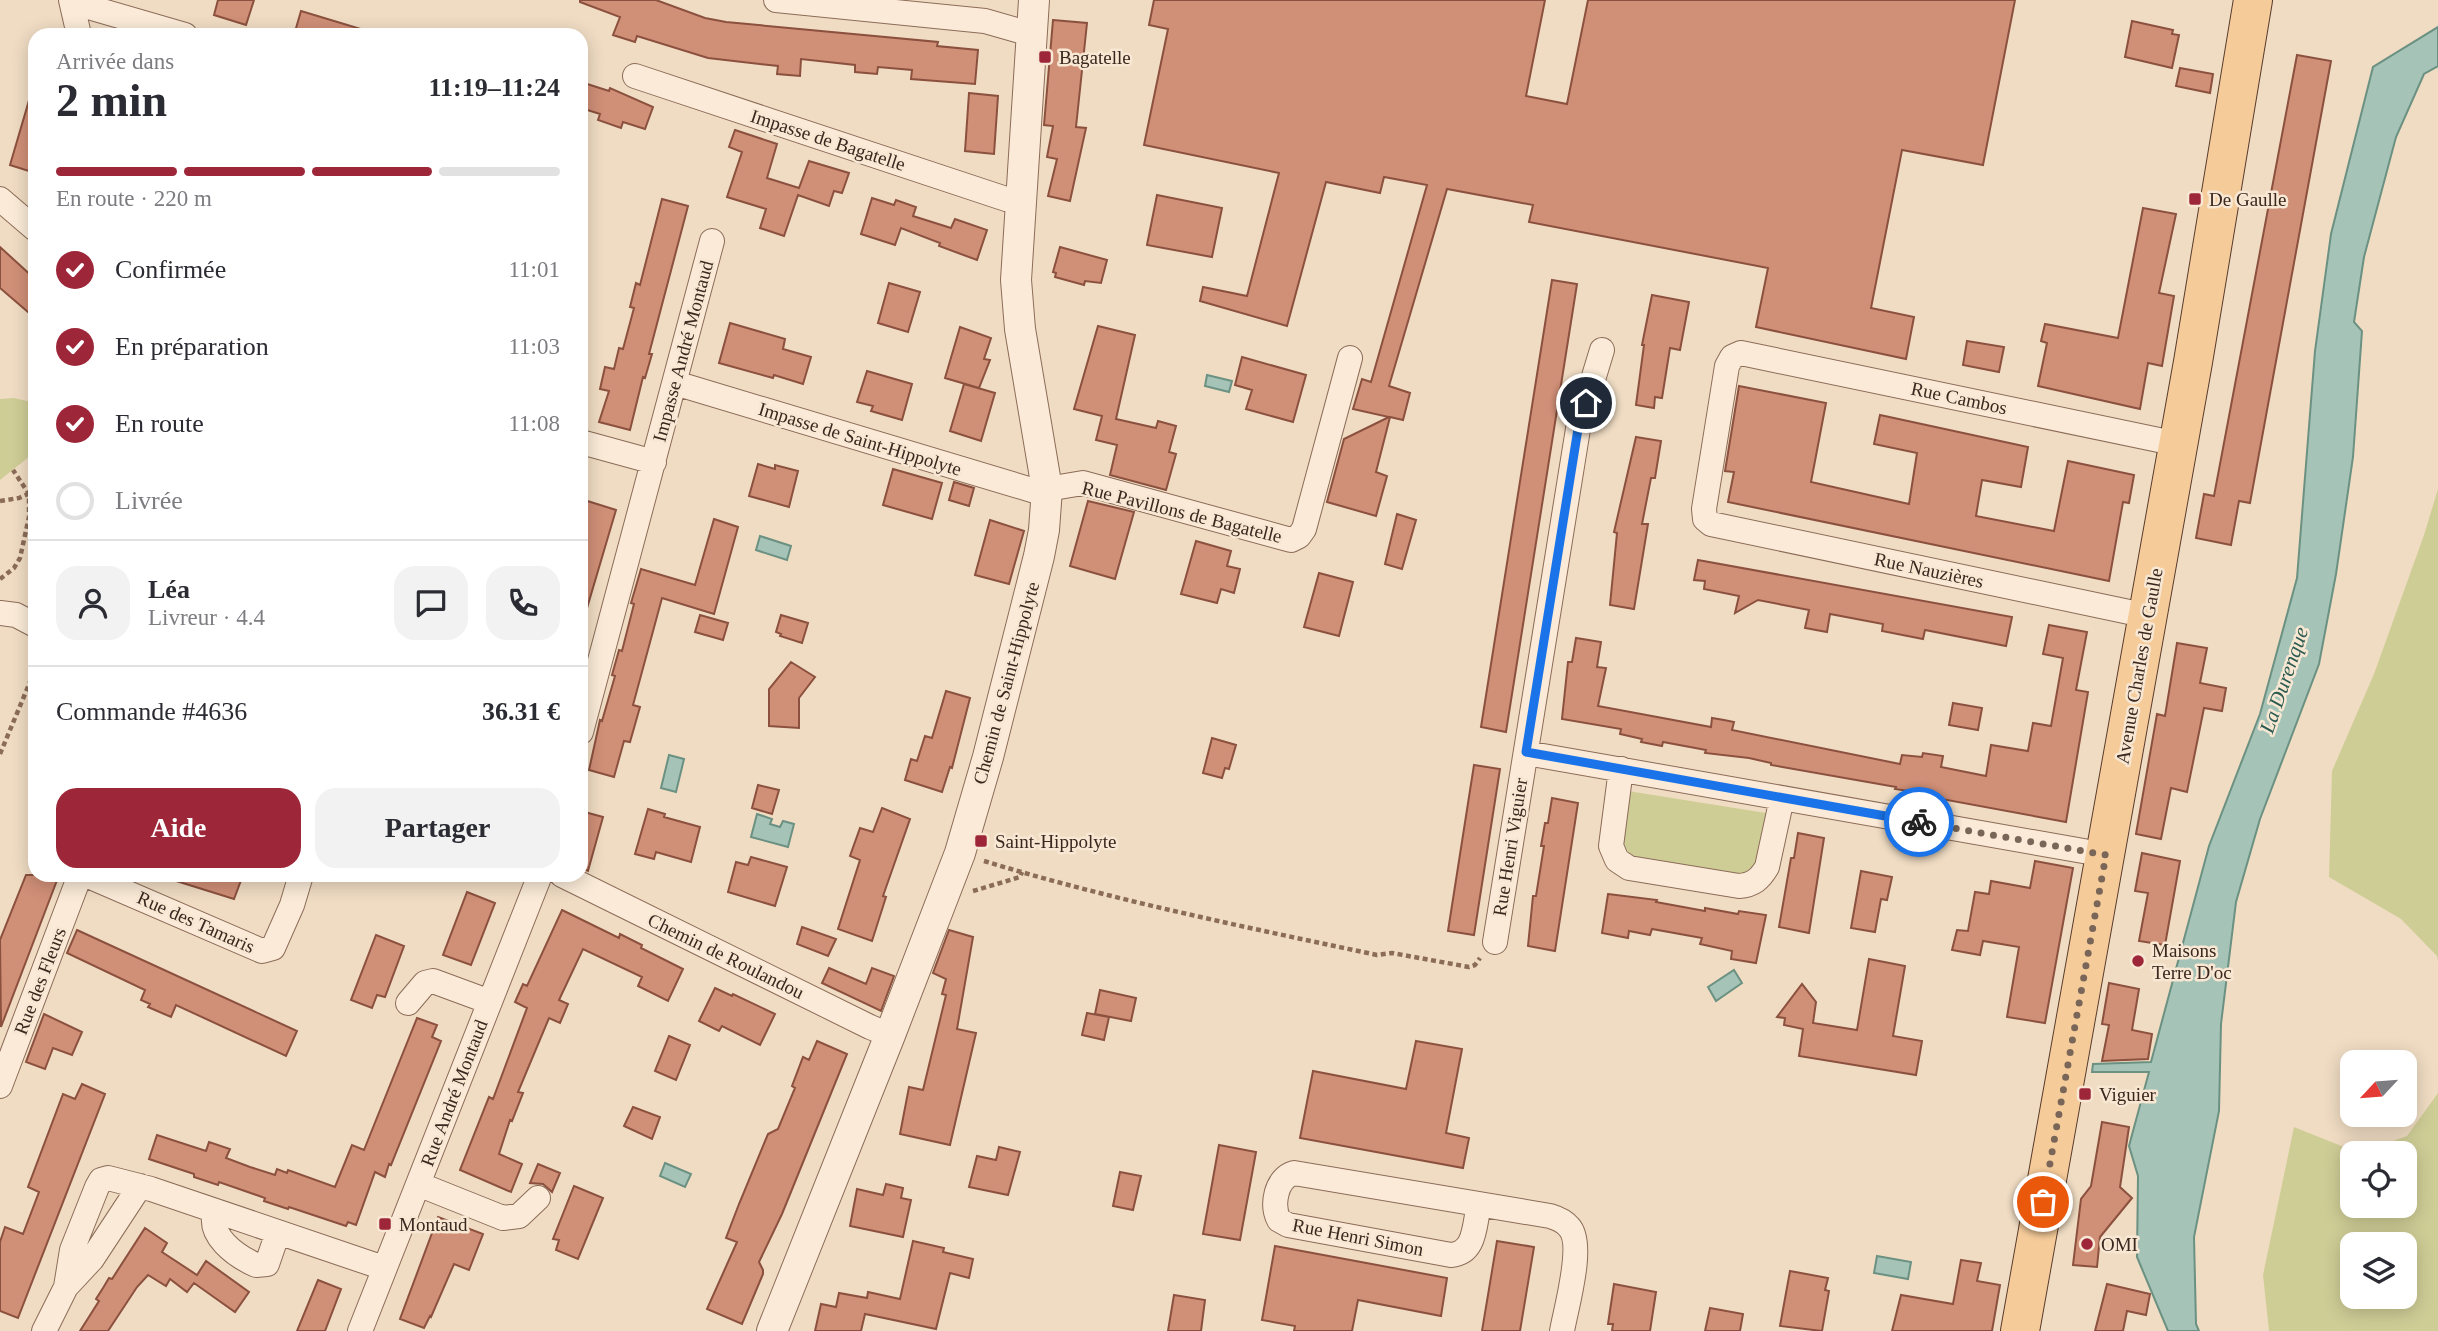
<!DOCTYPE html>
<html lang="fr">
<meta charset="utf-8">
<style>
:root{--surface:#fff;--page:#f2f2f3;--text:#2b2b33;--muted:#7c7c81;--line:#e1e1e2;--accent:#9d2639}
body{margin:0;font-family:Georgia,serif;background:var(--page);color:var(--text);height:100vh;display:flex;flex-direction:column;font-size:26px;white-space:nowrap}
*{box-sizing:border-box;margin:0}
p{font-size:23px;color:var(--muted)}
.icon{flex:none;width:38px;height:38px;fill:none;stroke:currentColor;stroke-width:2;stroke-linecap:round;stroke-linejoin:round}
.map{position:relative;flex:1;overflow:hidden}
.sheet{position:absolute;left:28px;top:28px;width:560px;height:854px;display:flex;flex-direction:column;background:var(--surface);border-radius:21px;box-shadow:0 4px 18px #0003}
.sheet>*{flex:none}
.needle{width:46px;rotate:244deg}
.controls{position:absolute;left:2340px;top:1050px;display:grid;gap:14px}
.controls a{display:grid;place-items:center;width:77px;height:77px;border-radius:14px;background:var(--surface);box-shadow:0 4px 18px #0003;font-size:35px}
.pin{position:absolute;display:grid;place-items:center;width:60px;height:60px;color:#fff;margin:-30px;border:4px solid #fff;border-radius:50%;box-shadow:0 2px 7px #0007}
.courier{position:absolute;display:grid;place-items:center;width:70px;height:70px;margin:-35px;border:5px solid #1a73e8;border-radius:50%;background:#fff;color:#222;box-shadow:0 2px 9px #0007}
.summary em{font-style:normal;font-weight:600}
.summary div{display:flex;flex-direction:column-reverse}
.summary{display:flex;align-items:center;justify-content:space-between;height:119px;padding:0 28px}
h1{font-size:46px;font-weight:600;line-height:52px}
.bar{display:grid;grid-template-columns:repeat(4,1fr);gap:10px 7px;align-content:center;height:84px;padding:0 28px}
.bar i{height:9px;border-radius:5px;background:var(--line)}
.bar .current{background:var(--accent)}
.bar p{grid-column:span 4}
.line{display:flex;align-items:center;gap:18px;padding:0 28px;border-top:2px solid var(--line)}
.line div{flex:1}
.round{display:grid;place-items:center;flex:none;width:74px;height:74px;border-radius:21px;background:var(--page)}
ol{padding:0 28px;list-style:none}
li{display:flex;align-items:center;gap:21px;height:77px}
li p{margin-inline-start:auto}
li .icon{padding:7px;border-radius:50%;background:var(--accent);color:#fff;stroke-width:4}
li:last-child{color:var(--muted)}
li i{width:38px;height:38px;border:4px solid var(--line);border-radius:50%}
.primary-button{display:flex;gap:14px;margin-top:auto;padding:14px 28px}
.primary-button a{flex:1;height:80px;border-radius:21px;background:var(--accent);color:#fff;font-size:28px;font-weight:600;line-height:80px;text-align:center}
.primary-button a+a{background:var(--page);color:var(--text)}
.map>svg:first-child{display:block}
.green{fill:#cfcd96;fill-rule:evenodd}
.water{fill:#a5c3b6;stroke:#6b9182;stroke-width:2}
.building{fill:#d08f77;stroke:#8b513e;stroke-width:2}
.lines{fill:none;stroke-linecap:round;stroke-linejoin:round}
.minor-casing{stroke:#8b6c59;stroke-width:26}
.tertiary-casing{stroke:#8b6c59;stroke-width:32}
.primary-casing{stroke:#593b2d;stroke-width:40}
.path{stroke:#8b6c59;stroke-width:4.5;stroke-dasharray:5 3.5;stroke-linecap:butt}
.minor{stroke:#faead7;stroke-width:24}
.tertiary{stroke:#faead7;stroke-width:30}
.primary{stroke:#f5cb99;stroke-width:38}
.done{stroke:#7a6658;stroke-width:7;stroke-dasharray:0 12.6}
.route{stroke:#1a73e8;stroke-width:9}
.poi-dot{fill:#9d2639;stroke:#f7e7d3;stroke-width:2.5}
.labels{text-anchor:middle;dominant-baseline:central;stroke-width:5;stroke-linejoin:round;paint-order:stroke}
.poi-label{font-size:19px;fill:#3a271e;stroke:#f7e7d3;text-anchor:start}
.street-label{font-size:19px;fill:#3a271e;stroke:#f7e7d3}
.water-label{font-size:21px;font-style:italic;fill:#2c5b51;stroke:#f7e7d3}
</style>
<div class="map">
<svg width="2438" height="1331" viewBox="0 0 2438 1331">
<rect width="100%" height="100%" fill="#f0dcc3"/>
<path class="green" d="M14 398 27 401 35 408V452L0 480V399Z
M2438 489V961L2437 956 2401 919 2329 877 2332 771 2374 674 2424 535Z
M1628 791 1766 813 1760 863 1742 874 1632 856 1620 842Z
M2438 1093V1331H2269L2263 1275 2294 1127 2359 1153H2352V1206H2404V1153H2359L2407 1136ZM2352 1244H2404V1297H2352Z"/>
<path class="water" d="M2438 27V66L2424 74 2396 137 2364 257 2354 322 2362 331 2353 457 2336 574 2319 664 2260 819 2236 902 2221 1024 2219 1111 2194 1237 2196 1324 2199 1331H2168L2137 1257 2138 1176 2129 1146 2149 1072H2092L2093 1064 2151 1062 2209 846 2260 714 2297 578 2315 351 2331 234 2373 67Z
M1207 375 1232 381 1229 392 1205 386Z
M760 536 791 546 787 560 756 550Z
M669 755 684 759 676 792 661 788Z
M757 814 772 819 770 824 780 827 783 821 794 824 788 847 751 837Z
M1734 970 1742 983 1716 1001 1708 987Z
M665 1163 691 1174 685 1187 660 1176Z
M1877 1256 1911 1262 1908 1279 1874 1273Z"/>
<path class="building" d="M218 0H254L246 25 214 15Z
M580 0H656L705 18 726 22 938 42 937 46 978 50 975 84 911 79 912 70 878 67 877 74 855 72V65L801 59 800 76 777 74 778 66 708 58 637 36 635 42 613 35 620 17 580 2Z
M1154 0H1545L1526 96 1567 104 1588 0H2015L1983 165 1902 150 1871 308 1914 317 1906 359 1756 327 1768 268 1529 222 1533 205 1447 189 1389 386 1410 393 1403 420 1390 417 1376 472 1387 476 1376 516 1327 502 1344 439 1389 417 1353 409 1362 379 1371 382 1427 185 1384 177 1380 193 1326 182 1287 326 1200 301 1203 287 1247 296 1279 173 1144 145 1168 29 1149 25Z
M301 11 364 30V35H294Z
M1053 20 1087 23 1076 127 1086 128 1070 201 1048 196 1057 159 1047 157 1053 126 1044 125Z
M2132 21 2173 30 2172 34 2179 35 2172 68 2125 57Z
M2297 55 2331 61 2250 503 2239 501 2231 545 2196 538 2204 494 2214 496Z
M2180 68 2213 74 2210 93 2176 86Z
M581 82 609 91 610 88 653 107 645 129 623 122 621 128 598 120 600 114 581 108Z
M969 93 998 96 994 154 965 151Z
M30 97 35 98V173L10 165Z
M735 130 777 144 767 178 799 188 809 161 849 173 842 193 834 191 829 206 798 195 784 236 760 228 766 209 727 197 742 152 729 147Z
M1157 195 1222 208 1212 257 1147 245Z
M872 198 894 205 896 200 916 207 913 216 951 228 955 219 987 230 977 260 939 246 940 243 901 228 895 245 861 234Z
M662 199 688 206 649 354H652L645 378 643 377 630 430 599 422 609 391 600 389 605 367 614 369 619 348 623 349 634 308 630 307 636 283 640 285Z
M2143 208 2176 214 2159 293 2174 296 2162 366 2148 363 2140 409 2038 386 2047 343 2041 341 2045 324 2118 338Z
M0 247 35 279V318L0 288Z
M1060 247 1107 260 1101 283 1085 281 1084 285 1055 277 1056 273 1053 272Z
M1552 280 1577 284 1506 732 1481 727Z
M889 283 920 292 908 332 878 323Z
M1652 295 1689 302 1680 350 1670 348 1662 398 1655 397 1654 408 1636 405 1644 345H1642Z
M730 323 785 339 783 349 811 357 803 384 774 375 773 378 719 363Z
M1098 326 1135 335 1116 419 1156 428 1158 421 1176 426 1169 452 1176 454 1166 490 1110 475 1117 445 1096 440 1102 416 1074 409Z
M960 327 991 338 984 359 990 360 979 388 945 378Z
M1967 341 2004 347 1999 372 1963 365Z
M1242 357 1306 375 1293 422 1246 409 1252 390 1235 385Z
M867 371 912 384 902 420 871 411 873 406 857 402Z
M964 384 995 393 981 441 950 431Z
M1739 386 1826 403 1811 482 1909 504 1917 453 1874 444 1880 415 2028 447 2021 487 1982 480 1976 516 2054 531 2068 461 2134 475 2129 503 2123 502 2109 581 1728 502 1734 472 1725 471Z
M1636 437 1661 441 1655 478H1651L1642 524H1648L1634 609 1610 605 1617 533 1614 532Z
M758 464 775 469V465L798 471 789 507 749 496Z
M893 469 942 483 932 519 883 505Z
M954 482 974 488 969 506 949 500Z
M581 499 616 510 587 608 581 607Z
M1088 501 1134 512 1115 579 1070 566Z
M1397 514 1416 520 1402 569 1385 564Z
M714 519 738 527 714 614 662 598 633 705 640 707 630 742 624 741 614 777 589 770 600 720 602 721 615 676 612 675 619 650 622 651 634 604 631 603 641 569 695 585Z
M990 520 1024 531 1009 584 975 575Z
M1196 541 1231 551 1227 566 1240 569 1234 593 1221 589 1217 603 1181 594Z
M1698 560 2012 617 2006 646 1925 630 1923 639 1882 631 1883 624 1830 614 1827 632 1805 628 1809 610 1758 600 1735 613 1739 596 1704 589 1705 581 1694 580Z
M1319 573 1353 582 1339 636 1304 627Z
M700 615 728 623 723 640 695 632Z
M781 615 808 623 802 643 780 636 781 634 776 632Z
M2049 625 2087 632 2076 690 2088 692 2066 822 1936 798V795L1895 789 1896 787 1771 765V763L1749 758 1705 753 1706 750 1663 742 1662 746 1641 742 1642 739 1620 734 1621 729 1562 719 1568 662H1572L1576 638 1601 642 1597 667 1606 668 1598 706 1711 727 1712 718 1724 720 1734 722 1732 730 1900 764 1902 755 1922 757 1923 753 1943 756 1941 767 1986 776 1991 745 2028 751 2033 723 2051 726 2063 658 2043 654Z
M2177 643 2207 648 2200 683 2226 688 2222 711 2204 708 2187 792 2171 788 2161 839 2136 834 2157 714 2165 716Z
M791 662 815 677 799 698V728L769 726V689Z
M946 691 970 698 952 768 950 767 942 792 905 780 911 759 917 761 925 736 932 738Z
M1953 703 1982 708 1978 730 1949 725Z
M1212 738 1236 745 1229 769 1225 768 1222 778 1203 773Z
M1474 765 1500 769 1474 935 1448 931Z
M758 785 779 790 772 814 752 808Z
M1552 798 1578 803 1555 951 1528 946 1533 896H1536L1544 846H1541L1545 823H1548Z
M882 808 910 819 883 896 886 897 872 941 838 929 860 860 850 856 860 828 873 832Z
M648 809 665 814 664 817 700 827 691 862 656 852 654 859 635 854Z
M581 811 603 817 588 871 581 868Z
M1798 833 1824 838 1809 933 1779 927 1791 858H1794Z
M2142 853 2180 861 2165 945 2139 941 2148 893 2135 891Z
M751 857 787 867 775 906 728 892 736 862 748 865Z
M2035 861 2073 868 2045 1023 2007 1017 2019 947 1983 941 1980 955 1952 950 1957 930 1968 931 1975 892 1989 894 1991 881 2030 888Z
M1861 871 1892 877 1887 900 1881 899 1875 932 1851 928Z
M26 875H59L1 1027 0 940Z
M171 875H243L234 899 170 879Z
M467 892 495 903 471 965 443 955Z
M1608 894 1657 900 1656 902 1705 911V908L1738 914 1739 911 1766 915 1756 963 1731 959 1732 951 1700 944 1702 938 1652 929 1650 935 1629 931 1628 938 1602 933Z
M562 910 619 938 620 934 642 945 641 948 683 969 668 1001 638 986 642 977 583 949 559 1000 568 1004 560 1023 549 1018 518 1092 523 1093 512 1121 510 1120 499 1154 522 1164 511 1192 460 1170 489 1097 493 1099 527 1008 515 1002 523 984 527 986Z
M802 927 836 939 828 956 797 944Z
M77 930 297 1031 286 1056 176 1005 171 1017 148 1007 150 1004 141 1000 145 990 67 953Z
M949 930 973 937 957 1029 976 1033 950 1145 900 1134 909 1087 923 1090 946 995 942 994 946 979 933 973Z
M376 935 404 946 385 997 377 995 372 1008 351 1000Z
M1869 959 1905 966 1893 1036 1922 1041 1916 1075 1799 1056 1803 1029 1784 1025 1785 1018 1777 1017 1802 984 1816 1002 1813 1023 1857 1030Z
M829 968 866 984 872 968 894 976 881 1011 822 983Z
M2109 983 2139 989 2132 1030 2152 1034 2148 1059 2102 1061 2109 1025 2102 1024Z
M715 988 732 996 733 994 775 1014 760 1045 722 1026 719 1031 699 1021Z
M1100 990 1136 998 1131 1021 1095 1014Z
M1087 1013 1109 1017 1104 1040 1082 1035Z
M44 1014 82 1032 72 1055 53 1048 45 1069 26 1062Z
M417 1018 437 1025 432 1037 441 1041 391 1165 389 1164 385 1177 375 1172 356 1225 348 1222 346 1226 289 1207 288 1209 264 1201 265 1198 219 1182 218 1185 194 1177V1174L149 1159 157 1135 206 1151 209 1142 230 1149 226 1158 250 1167 275 1175 277 1169 287 1173 288 1170 335 1187 352 1145 364 1150Z
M669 1036 690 1045 676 1080 655 1071Z
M817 1041 847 1054 782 1214 759 1262 763 1270V1274L742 1324 707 1309 737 1242 726 1238 739 1204 768 1134 778 1129 795 1088 792 1086 803 1057 809 1060Z
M1416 1041 1462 1049 1446 1133 1469 1138 1463 1168 1300 1138 1313 1071 1406 1089Z
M82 1084 105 1094 18 1318 0 1311V1242L5 1227 23 1234 39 1192 28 1187 63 1094 75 1099Z
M633 1107 660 1117 652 1139 624 1126Z
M2102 1122 2129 1127 2120 1187 2132 1198 2100 1237 2097 1267 2073 1265 2081 1199 2091 1186Z
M1219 1145 1256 1152 1240 1240 1203 1234Z
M999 1147 1020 1152 1008 1195 969 1187 977 1156 996 1160Z
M538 1164 560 1173 552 1192 543 1184 530 1183Z
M1120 1172 1141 1176 1133 1210 1113 1206Z
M886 1184 903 1188 901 1198 911 1200 903 1237 850 1226 857 1189 883 1195Z
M574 1186 603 1198 578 1259 556 1250 559 1240 553 1239Z
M438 1217 483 1234 469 1270 454 1264 431 1317 430 1316 424 1328 400 1319Z
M145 1228 167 1243 162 1252 197 1275 206 1261 249 1292 235 1312 194 1283 187 1292 170 1279 166 1286 148 1275 137 1287 108 1331H80L99 1301 96 1299 103 1288 109 1278 112 1279Z
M913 1241 944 1248 943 1252 973 1259 969 1278 950 1273 936 1329 865 1314 861 1331H815L821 1304 836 1307 839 1293 867 1298 868 1292 900 1299Z
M1497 1241 1534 1247 1520 1331H1482Z
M1275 1246 1447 1278 1441 1316 1358 1300 1352 1331H1294L1295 1326 1262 1320Z
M1961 1260 1981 1263 1977 1281 2000 1285 1992 1331H1892L1901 1295 1953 1304Z
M1790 1271 1828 1278 1825 1290 1829 1291 1822 1331 1780 1326Z
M318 1280 341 1289 325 1331H297Z
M1614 1284 1656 1292 1650 1331H1612L1613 1324H1608Z
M2107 1284 2150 1294 2146 1315 2127 1311 2123 1331H2095Z
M1174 1295 1205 1300 1201 1331H1168Z
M1710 1308 1743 1314 1740 1331H1705Z"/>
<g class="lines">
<g class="minor-casing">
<path id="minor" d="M71 0 79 35
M776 0 985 21 1020 31 1032 32
M73 8 85 6 185 35
M635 76 1006 199 1020 200
M0 199 35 229
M675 383 1035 491 1083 483 1291 540 1299 536 1304 529 1350 358
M581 442 654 462
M0 613 16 615 35 625
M2148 616 1711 524 1705 519 1704 509 1727 366 1732 357 1741 353 2178 444
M581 732 712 241
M1526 753 2106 855
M1621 769 1611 846 1617 860 1629 868 1739 886C1753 885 1760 879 1767 867L1782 798
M86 875 262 951 273 948 292 905 301 875
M562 875 870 1027 890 1035
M1495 942 1578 429 1602 350
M408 1003 425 983 433 981 490 1002
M0 1086 80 875
M418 1184 503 1218 519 1216 538 1198
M1479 1205C1474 1225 1476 1253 1451 1255L1288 1225 1279 1220C1271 1205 1276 1178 1294 1173L1550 1216C1557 1218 1564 1221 1569 1227 1585 1244 1566 1308 1562 1331
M216 1211C206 1235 236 1256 256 1265L267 1264 278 1232
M66 1287 92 1259 140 1186
M44 1331 66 1287 72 1250 97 1187 101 1180 108 1178 151 1189 384 1268
M360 1331 540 875"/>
</g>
<g class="tertiary-casing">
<path id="tertiary" d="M772 1331 890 1035 960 853 988 757 1039 556 1044 530 1047 489 1020 329 1016 280 1034 0"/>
</g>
<g class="primary-casing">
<path id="primary" d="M2020 1331 2193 362 2253 0"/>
</g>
<path class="path" d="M0 501 19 498 35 491
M0 579 14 568 20 558 29 517V494L13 470
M0 754 35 670
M984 861C1112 900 1245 927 1377 955L1392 953 1469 967 1475 965 1480 958
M973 891 1020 877 1022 872"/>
<use href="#minor" class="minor"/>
<use href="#tertiary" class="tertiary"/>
<use href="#primary" class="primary"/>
</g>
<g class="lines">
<path class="done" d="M1919 822 2106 855 2043 1202"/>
<path class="route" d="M1586 403 1578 429 1526 752 1919 822"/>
</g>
<g class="poi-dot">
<rect x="1038" y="50" width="14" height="14" rx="3.5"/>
<rect x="2188" y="192" width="14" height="14" rx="3.5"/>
<rect x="974" y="834" width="14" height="14" rx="3.5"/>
<circle cx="2138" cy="961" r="7"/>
<rect x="2078" y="1087" width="14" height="14" rx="3.5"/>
<rect x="378" y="1217" width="14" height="14" rx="3.5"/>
<circle cx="2087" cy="1244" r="7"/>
</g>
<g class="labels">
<g class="poi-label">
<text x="1059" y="57">Bagatelle</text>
<text x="2209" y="199">De Gaulle</text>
<text x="995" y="841">Saint-Hippolyte</text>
<text x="2152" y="950">Maisons<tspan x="2152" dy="22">Terre D'oc</tspan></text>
<text x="2099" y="1094">Viguier</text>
<text x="399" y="1224">Montaud</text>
<text x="2101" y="1244">OMI</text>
</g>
<g class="street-label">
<text transform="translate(828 140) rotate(18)">Impasse de Bagatelle</text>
<text transform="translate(683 351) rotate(-75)">Impasse André Montaud</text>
<text transform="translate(1959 398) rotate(12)">Rue Cambos</text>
<text transform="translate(860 439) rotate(17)">Impasse de Saint-Hippolyte</text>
<text transform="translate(1182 512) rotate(14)">Rue Pavillons de Bagatelle</text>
<text transform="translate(1929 570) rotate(12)">Rue Nauzières</text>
<text transform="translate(2139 666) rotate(-80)">Avenue Charles de Gaulle</text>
<text transform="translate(1006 683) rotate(-75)">Chemin de Saint-Hippolyte</text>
<text transform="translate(1510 847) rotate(-81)">Rue Henri Viguier</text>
<text transform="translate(196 922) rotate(24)">Rue des Tamaris</text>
<text transform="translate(726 956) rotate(26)">Chemin de Roulandou</text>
<text transform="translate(40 981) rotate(-69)">Rue des Fleurs</text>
<text transform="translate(454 1093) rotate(-69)">Rue André Montaud</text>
<text transform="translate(1358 1237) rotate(11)">Rue Henri Simon</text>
</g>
<g class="water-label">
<text transform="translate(2284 680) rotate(-71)">La Durenque</text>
</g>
</g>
</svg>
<div class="controls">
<a><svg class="needle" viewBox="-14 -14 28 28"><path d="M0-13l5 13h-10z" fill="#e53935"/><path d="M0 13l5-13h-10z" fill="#7c7c81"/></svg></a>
<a><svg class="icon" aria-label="locate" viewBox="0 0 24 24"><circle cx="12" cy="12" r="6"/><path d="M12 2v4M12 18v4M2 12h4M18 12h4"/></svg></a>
<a><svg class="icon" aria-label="layers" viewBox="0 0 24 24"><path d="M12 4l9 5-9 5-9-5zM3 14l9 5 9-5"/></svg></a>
</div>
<div class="pin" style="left:2043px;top:1202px;background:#ea580c"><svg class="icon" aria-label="bag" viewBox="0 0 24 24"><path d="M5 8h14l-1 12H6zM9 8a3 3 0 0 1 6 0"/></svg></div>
<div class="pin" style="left:1586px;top:403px;background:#1f2937"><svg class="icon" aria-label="home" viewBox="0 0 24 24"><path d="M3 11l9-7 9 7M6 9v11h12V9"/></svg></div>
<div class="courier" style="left:1919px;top:822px"><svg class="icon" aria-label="bike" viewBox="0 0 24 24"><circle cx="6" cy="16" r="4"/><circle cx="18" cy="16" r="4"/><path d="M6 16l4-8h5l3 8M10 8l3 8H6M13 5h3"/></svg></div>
<section class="sheet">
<div class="summary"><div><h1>2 min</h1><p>Arrivée dans</p></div><em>11:19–11:24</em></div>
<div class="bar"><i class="current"></i><i class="current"></i><i class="current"></i><i></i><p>En route · 220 m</p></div>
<ol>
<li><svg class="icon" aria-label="check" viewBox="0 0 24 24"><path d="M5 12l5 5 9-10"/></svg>Confirmée<p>11:01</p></li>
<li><svg class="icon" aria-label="check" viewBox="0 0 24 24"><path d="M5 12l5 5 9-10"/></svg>En préparation<p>11:03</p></li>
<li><svg class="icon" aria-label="check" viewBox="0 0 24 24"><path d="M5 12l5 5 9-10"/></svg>En route<p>11:08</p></li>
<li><i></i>Livrée</li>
</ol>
<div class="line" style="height:126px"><a class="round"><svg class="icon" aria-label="person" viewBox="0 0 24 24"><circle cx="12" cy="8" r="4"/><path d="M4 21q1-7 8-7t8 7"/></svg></a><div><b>Léa</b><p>Livreur · 4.4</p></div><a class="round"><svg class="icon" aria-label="chat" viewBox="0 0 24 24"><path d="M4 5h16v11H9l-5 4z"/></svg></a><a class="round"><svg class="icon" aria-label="phone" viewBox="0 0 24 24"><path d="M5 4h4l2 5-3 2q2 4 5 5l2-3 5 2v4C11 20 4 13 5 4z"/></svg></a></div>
<div class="line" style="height:91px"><div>Commande #4636</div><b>36.31 €</b></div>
<div class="primary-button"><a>Aide</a><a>Partager</a></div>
</section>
</div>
